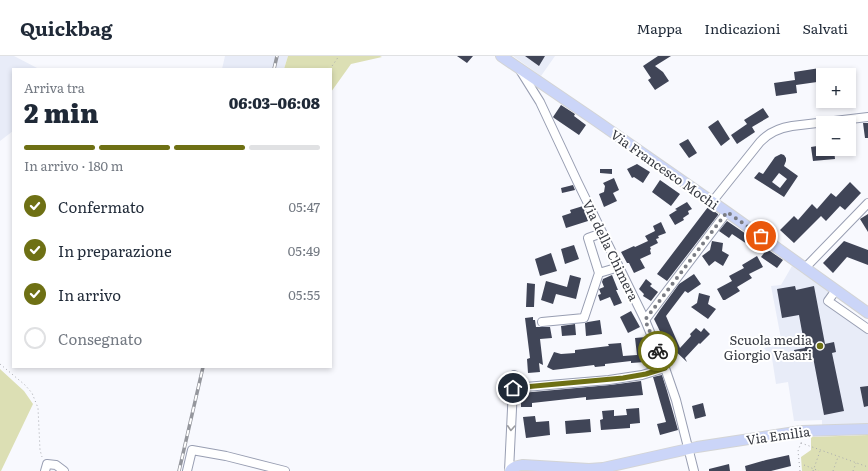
<!DOCTYPE html>
<html lang="it">
<meta charset="utf-8">
<style>
:root{--surface:#fff;--page:#f6f6f7;--text:#1f2937;--muted:#747a83;--line:#e0e1e3;--accent:#6e7014}
body{margin:0;font-family:Literata,serif;background:var(--page);color:var(--text);height:100vh;display:flex;flex-direction:column;font-size:15px;white-space:nowrap}
*{box-sizing:border-box;margin:0}
p{font-size:13px;color:var(--muted)}
.icon{flex:none;width:22px;height:22px;fill:none;stroke:currentColor;stroke-width:2;stroke-linecap:round;stroke-linejoin:round}
.map{position:relative;flex:1;overflow:hidden}
.panel{position:absolute;left:12px;top:12px;width:320px;height:300px;display:flex;flex-direction:column;background:var(--surface);border-radius:0px;box-shadow:0 2px 6px #0003}
.panel>*{flex:none}
.controls{position:absolute;left:816px;top:12px;display:grid;gap:8px}
.controls a{display:grid;place-items:center;width:40px;height:40px;border-radius:0px;background:var(--surface);box-shadow:0 2px 6px #0003;font-size:20px}
.pin{position:absolute;display:grid;place-items:center;width:34px;height:34px;color:#fff;margin:-17px;border:2px solid #fff;border-radius:50%;box-shadow:0 1px 4px #0007}
.courier{position:absolute;display:grid;place-items:center;width:40px;height:40px;margin:-20px;border:3px solid #6e7014;border-radius:50%;background:#fff;color:#222;box-shadow:0 1px 5px #0007}
.head em{font-style:normal;font-weight:800}
.head div{display:flex;flex-direction:column-reverse}
.head{display:flex;align-items:center;justify-content:space-between;height:68px;padding:0 12px}
h1{font-size:26px;font-weight:800;line-height:30px}
.bar{display:grid;grid-template-columns:repeat(4,1fr);gap:6px 4px;align-content:center;height:48px;padding:0 12px}
.bar i{height:5px;border-radius:3px;background:var(--line)}
.bar .on{background:var(--accent)}
.bar p{grid-column:span 4}
ol{padding:0 12px;list-style:none}
li{display:flex;align-items:center;gap:12px;height:44px}
li p{margin-inline-start:auto}
li .icon{padding:4px;border-radius:50%;background:var(--accent);color:#fff;stroke-width:4}
li:last-child{color:var(--muted)}
li i{width:22px;height:22px;border:2px solid var(--line);border-radius:50%}
header{display:flex;align-items:center;gap:24px;box-sizing:border-box;height:56px;padding:0 20px;background:var(--surface);border-bottom:1px solid var(--line)}
header strong{font-size:19px}
nav{display:flex;gap:22px;margin-inline-start:auto;font-size:14px}
.map>svg:first-child{display:block}
.built{fill:#e8ecf8}
.green{fill:#dcdfb4}
.building{fill:#404557;fill-rule:evenodd}
.lines{fill:none;stroke-linecap:round;stroke-linejoin:round}
.minor-casing{stroke:#989eb2;stroke-width:10}
.major-casing{stroke:#d3d4d5;stroke-width:12}
.path{stroke:#a6a8ae;stroke-width:1;stroke-dasharray:1 3;stroke-linecap:butt}
.minor{stroke:#fff;stroke-width:8}
.major{stroke:#cbd5f8;stroke-width:10}
.rail-casing{stroke:#95979d;stroke-width:3.5}
.rail{stroke:#fff;stroke-width:2;stroke-dasharray:6;stroke-linecap:butt}
.oneway{stroke:#9b9ca0}
.done{stroke:#7b7d84;stroke-width:4;stroke-dasharray:0 7.2}
.route{stroke:#6e7014;stroke-width:5}
.poi-dot{fill:#6e7014;stroke:#fff;stroke-width:1.5}
.labels{text-anchor:middle;dominant-baseline:central;stroke-width:4;stroke-linejoin:round;paint-order:stroke}
.street-label{font-size:13px;fill:#373a42;stroke:#fff}
.poi-label{font-size:13px;fill:#373a42;stroke:#fff;text-anchor:end}
</style>
<header>
<strong>Quickbag</strong>
<nav><a>Mappa</a><a>Indicazioni</a><a>Salvati</a></nav>
</header>
<div class="map">
<svg width="868" height="415" viewBox="0 0 868 415">
<rect width="100%" height="100%" fill="#f8f9fe"/>
<path class="built" d="M0 0H14L39 13H13V75L0 85Z
M225 0H288L284 13H222Z
M513 0H555L541 20Z
M792 210 831 237 825 245 868 276V368L822 370V364L794 365 788 326 776 328 772 302 764 292 782 288 771 230 781 229Z"/>
<path class="green" d="M288 0H380L382 1 351 8 331 36V13H284Z
M0 313 24 335 33 348 1 415H0Z
M868 379V415H802L801 401 811 394V381Z"/>
<path class="building" d="M457 0H473L467 7Z
M525 0H545L539 10Z
M658 0H671L655 10 663 16 669 25 655 34 648 24 651 22 643 10Z
M820 12 821 24H823V45H835V48L820 50 817 26 796 29 797 37 776 40 774 27 795 24 794 16Z
M561 49 575 58 574 60 586 69 579 79 554 62 553 61Z
M763 52 769 61 752 71 755 76 737 88 731 79 747 68 744 64Z
M718 64 730 83 721 90 708 71Z
M863 67H868V82H865Z
M688 83 697 97 689 102 679 88Z
M823 89V93H834L835 103 813 105 811 91Z
M781 98 784 99 786 102V105L784 110 798 120 784 141 754 122 759 116 763 118 775 101ZM779 117 787 123 780 132 772 126Z
M637 108 650 116 643 127 634 121 632 122 627 113Z
M600 113H612V118L600 117Z
M614 122 619 134 613 137 617 145 604 151 599 138 604 136 605 130 603 127Z
M660 124 680 138 671 150 652 136Z
M850 126 861 137 845 154 840 150 826 165 821 160 794 187 780 174 794 160 798 164 812 148 817 153 831 137 836 141Z
M573 129 575 134 562 137 561 132Z
M687 146 692 153 688 155 689 158 683 162 684 164 675 169 669 159 677 154 675 153Z
M583 150 588 165 566 172 562 160 571 157 570 154Z
M708 151 718 158V159L667 225 657 218Z
M868 158V176L860 163Z
M727 165 752 182 747 188 732 178 729 182 719 175Z
M661 166 666 177 658 180 659 182 656 183 658 187 650 191 651 193 650 194 651 198 640 203 645 212 634 217 629 207H627L621 196 634 190 635 191 648 185 645 180 655 175 653 170Z
M712 185 723 187 722 195 729 199 723 210 715 205 709 210 702 200 710 194Z
M844 185 868 194V209L847 201 833 217 823 207Z
M574 189 579 203 565 208 561 193Z
M767 193 783 204 777 212 761 201Z
M551 197 557 215 540 220 535 203Z
M757 200 763 211 749 218 752 222 737 231 740 235 725 244H723L717 233 732 225 729 220 744 212 742 209Z
M694 218 701 228 688 237 685 235 666 260 680 292 691 280 690 278 696 272 701 276 704 272 710 278 700 288 699 287 685 302 687 306 671 291 668 292 654 263 660 254 679 228Z
M570 219 581 222 576 243 556 238 553 248 541 244 546 225 567 231Z
M612 219 618 234H616L622 247 614 250 610 241 600 245 598 239 601 238 599 233 604 231 602 226 603 223Z
M646 223 652 228 650 230 658 236 651 245 643 240 644 238 639 233Z
M527 227 535 228 534 251H526Z
M795 230 796 234 814 230 825 288 834 286 836 296 832 297 844 355 824 359 813 301 796 304 794 294 805 292 799 259 782 262 777 233Z
M699 237 710 240 708 248 716 253 708 263 691 251 697 247Z
M631 255 640 271 628 277 620 261Z
M533 261V264H535L536 271H550L552 282 540 283 543 309 539 307 540 316 528 317 527 303 530 302 525 262Z
M600 264 602 278 586 280 585 267 588 266Z
M575 268 576 279 562 280 561 270Z
M646 281 647 297 652 295 657 308 647 312 645 306 631 307V305L605 308V310L595 311 594 309 553 314 547 311 554 296 561 298 575 297V294L609 290 608 288 621 287 623 300 637 299 635 282Z
M662 319 667 335 678 374 660 379 657 368 666 366 653 321Z
M641 325 643 339 586 344V341L532 347V351H521V337L610 329Z
M868 330V350L864 351 860 331Z
M703 347 706 360 695 363 692 350Z
M639 352 640 367 630 368V372L601 374 600 364 603 363 602 355 614 354V360L627 359 626 353Z
M535 360 536 366 549 365 550 379 526 382 523 361Z
M590 363 591 376 566 378 565 365Z
M789 399 791 410 771 415H746L745 410 766 404Z
M729 408 730 415H709V413Z"/>
<g class="lines">
<g class="minor-casing">
<path id="minor" d="M520 14 540 46 577 125 645 264 665 312 676 344 694 415
M712 146 760 86C769 76 779 72 792 70L868 61
M805 212 868 147
M599 217 588 182 602 177
M836 234 828 245 868 273
M645 264 727 156
M542 266 584 262 599 217 619 211
M513 332 514 319
M45 415 47 408 56 409 64 415
M187 415 192 394 226 400 285 415
M509 415 513 332 609 324 642 319 665 312"/>
</g>
<g class="major-casing">
<path id="major" d="M501 0 595 64 727 156 868 257
M510 415C513 410 518 410 523 409L589 413 603 412 697 391 802 375 868 373"/>
</g>
<path class="path" d="M330 13 339 0
M0 308 25 329 32 337 38 352 40 394 42 401
M801 387 868 411
M804 409 819 415
M800 415 798 395 802 384
M813 415 820 395
M833 415 838 401
M853 415 856 407"/>
<use href="#minor" class="minor"/>
<use href="#major" class="major"/>
<g class="rail-casing">
<path id="rail" d="M274 13 277 0
M179 415 203 311"/>
</g>
<use href="#rail" class="rail"/>
</g>
<defs><path id="oneway-chevron" d="M-2-3.5L2.5 0L-2 3.5" fill="none" stroke-width="1.6" stroke-linecap="round" stroke-linejoin="round"/></defs>
<use class="oneway" href="#oneway-chevron" transform="translate(511 372) rotate(93)"/>
<g class="lines">
<path class="done" d="M658 295 645 264 727 156 761 180"/>
<path class="route" d="M513 332 623 322 646 318 665 312 658 295"/>
</g>
<circle class="poi-dot" cx="820" cy="290" r="4"/>
<g class="labels">
<g class="street-label">
<text transform="translate(665 113) rotate(35)">Via Francesco Mochi</text>
<text transform="translate(611 194) rotate(64)">Via della Chimera</text>
<text transform="translate(778 379) rotate(-8)">Via Emilia</text>
</g>
<g class="poi-label">
<text x="812" y="283">Scuola media<tspan x="812" dy="15">Giorgio Vasari</tspan></text>
</g>
</g>
</svg>
<div class="controls">
<a>+</a>
<a>−</a>
</div>
<div class="pin" style="left:761px;top:180px;background:#ea580c"><svg class="icon" aria-label="bag" viewBox="0 0 24 24"><path d="M5 8h14l-1 12H6zM9 8a3 3 0 0 1 6 0"/></svg></div>
<div class="pin" style="left:513px;top:332px;background:#1f2937"><svg class="icon" aria-label="home" viewBox="0 0 24 24"><path d="M3 11l9-7 9 7M6 9v11h12V9"/></svg></div>
<div class="courier" style="left:658px;top:295px"><svg class="icon" aria-label="bike" viewBox="0 0 24 24"><circle cx="6" cy="16" r="4"/><circle cx="18" cy="16" r="4"/><path d="M6 16l4-8h5l3 8M10 8l3 8H6M13 5h3"/></svg></div>
<section class="panel">
<div class="head"><div><h1>2 min</h1><p>Arriva tra</p></div><em>06:03–06:08</em></div>
<div class="bar"><i class="on"></i><i class="on"></i><i class="on"></i><i></i><p>In arrivo · 180 m</p></div>
<ol>
<li><svg class="icon" aria-label="check" viewBox="0 0 24 24"><path d="M5 12l5 5 9-10"/></svg>Confermato<p>05:47</p></li>
<li><svg class="icon" aria-label="check" viewBox="0 0 24 24"><path d="M5 12l5 5 9-10"/></svg>In preparazione<p>05:49</p></li>
<li><svg class="icon" aria-label="check" viewBox="0 0 24 24"><path d="M5 12l5 5 9-10"/></svg>In arrivo<p>05:55</p></li>
<li><i></i>Consegnato</li>
</ol>
</section>
</div>
